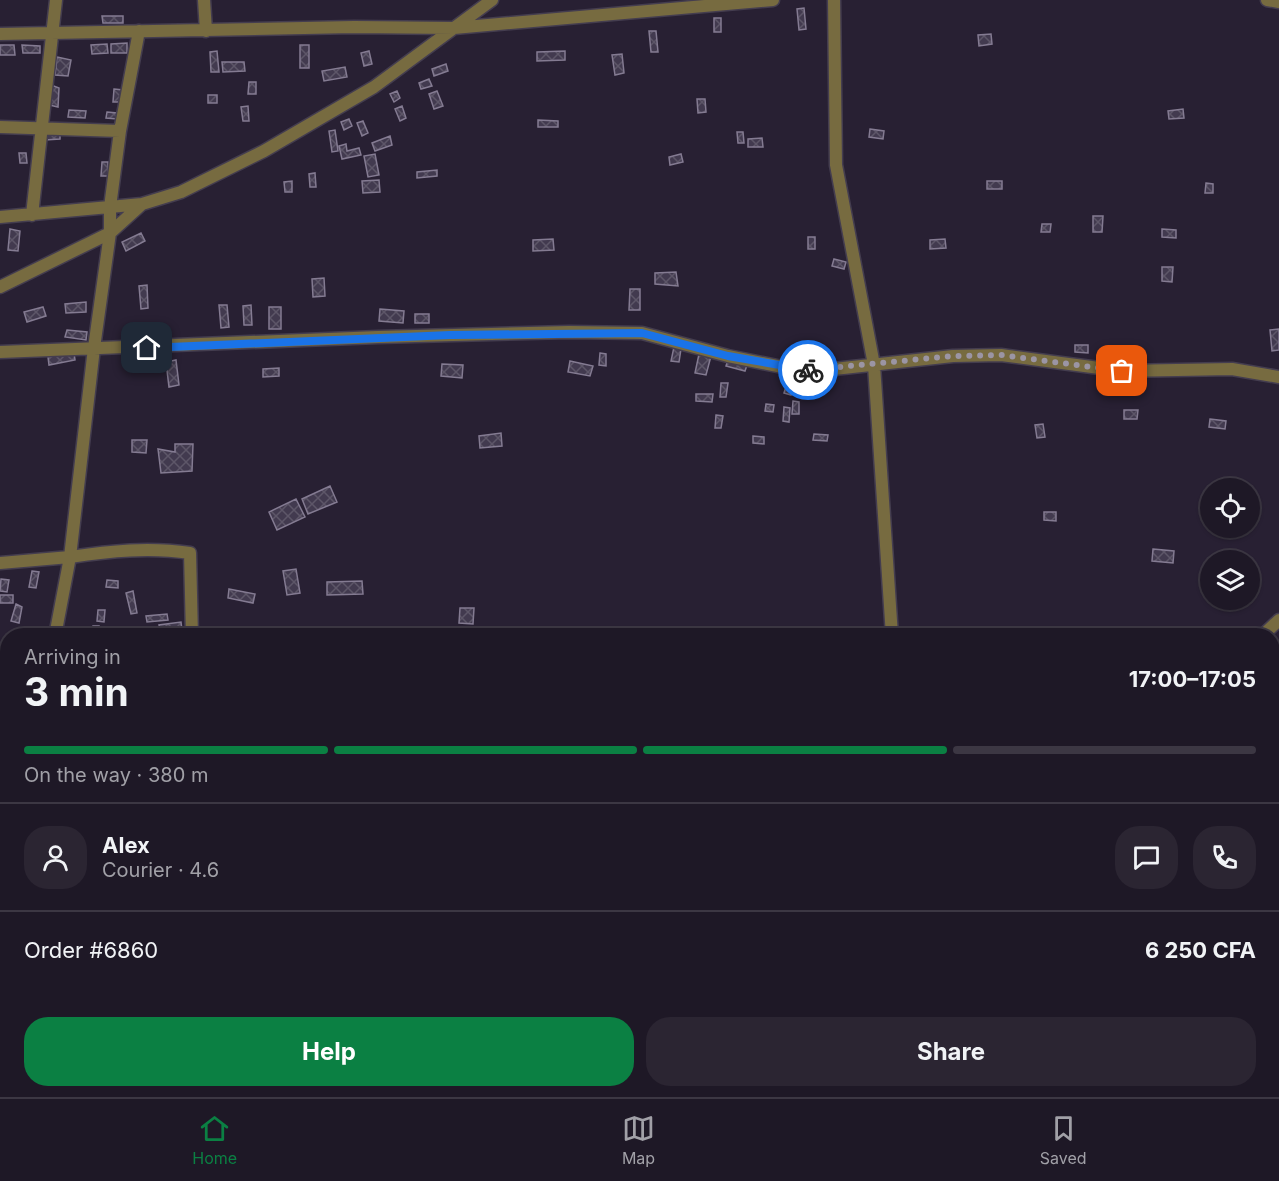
<!DOCTYPE html>
<meta charset="utf-8">
<style>
:root{--surface:#1e1826;--page:#2b2532;--text:#f1f3f6;--muted:#a1a0a7;--line:#3c3743;--accent:#0b8043}
body{margin:0;font-family:Inter,sans-serif;background:var(--page);color:var(--text);height:100vh;display:flex;flex-direction:column;font-size:22px;white-space:nowrap}
*{box-sizing:border-box;margin:0}
p{font-size:20px;color:var(--muted)}
.icon{flex:none;width:33px;height:33px;fill:none;stroke:currentColor;stroke-width:2;stroke-linecap:round;stroke-linejoin:round}
.map{position:relative;flex:1;overflow:hidden}
.panel{position:absolute;left:0px;top:628px;width:1280px;height:470px;display:flex;flex-direction:column;background:var(--surface);border-radius:24px 24px 0 0;box-shadow:0 2px 4px #0004,0 0 0 2px var(--line)}
.panel>*{flex:none}
.tools{position:absolute;left:1200px;top:478px;display:grid;gap:12px}
.tools a{display:grid;place-items:center;width:60px;height:60px;border-radius:50%;background:var(--surface);box-shadow:0 2px 4px #0004,0 0 0 2px var(--line);font-size:30px}
.pin{position:absolute;display:grid;place-items:center;width:51px;height:51px;color:#fff;margin:-26px;border-radius:12px;box-shadow:0 3px 9px #0006}
.courier{position:absolute;display:grid;place-items:center;width:60px;height:60px;margin:-30px;border:4px solid #1a73e8;border-radius:50%;background:#fff;color:#222;box-shadow:0 2px 8px #0007}
.overview em{font-style:normal;font-weight:700}
.overview div{display:flex;flex-direction:column-reverse}
.overview{display:flex;align-items:center;justify-content:space-between;height:102px;padding:0 24px}
h1{font-size:39px;font-weight:700;line-height:45px}
.bar{display:grid;grid-template-columns:repeat(4,1fr);gap:9px 6px;align-content:center;height:72px;padding:0 24px}
.bar i{height:8px;border-radius:4px;background:var(--line)}
.bar .current{background:var(--accent)}
.bar p{grid-column:span 4}
.line{display:flex;align-items:center;gap:15px;padding:0 24px;border-top:2px solid var(--line)}
.line div{flex:1}
.round{display:grid;place-items:center;flex:none;width:63px;height:63px;border-radius:24px;background:var(--page)}
.primary-button{display:flex;gap:12px;margin-top:auto;padding:12px 24px}
.primary-button a{flex:1;height:69px;border-radius:24px;background:var(--accent);color:#fff;font-size:24px;font-weight:700;line-height:69px;text-align:center}
.primary-button a+a{background:var(--page);color:var(--text)}
.menu{display:flex;justify-content:space-around;align-items:center;height:84px;border-top:2px solid var(--line);background:var(--surface);font-size:16px;color:var(--muted)}
.menu a{display:grid;justify-items:center;gap:3px}
.menu .current{color:var(--accent)}
.map>svg:first-child{display:block}
.building{fill:url(#building-cross-hatch);stroke:#847b92;stroke-width:1.5}
.lines{fill:none;stroke-linecap:round;stroke-linejoin:round}
.minor-casing{stroke:#443d4f;stroke-width:15}
.tertiary-casing{stroke:#443d4f;stroke-width:15}
.minor{stroke:#776b40;stroke-width:12}
.tertiary{stroke:#776b40;stroke-width:12}
.done{stroke:#9b95a4;stroke-width:6;stroke-dasharray:0 10.8}
.route{stroke:#1a73e8;stroke-width:8}
</style>
<div class="map">
<svg width="1279" height="1097" viewBox="0 0 1279 1097">
<defs>
<pattern id="building-cross-hatch" width="8" height="8" patternUnits="userSpaceOnUse" patternTransform="scale(1.5)"><rect width="8" height="8" fill="#423a4f"/><path d="M0 0l8 8M0 8l8-8" fill="none" stroke="#5d5668"/></pattern>
</defs>
<rect width="100%" height="100%" fill="#282033"/>
<path class="building" d="M804 8 806 29 799 30 797 9Z
M102 16H123V23H103Z
M714 18H721V32H714Z
M649 31H656L658 52H651Z
M991 34 992 44 979 46 978 35Z
M127 43V53H111V44Z
M107 44 108 53 92 54 91 45Z
M0 45H14L15 55H0Z
M22 45 40 46V53H23Z
M300 45H309V68H300Z
M217 51 219 72H211L210 52Z
M369 51 372 64 364 66 361 53Z
M565 51V60L537 61V52Z
M622 54 624 73 615 75 612 55Z
M57 57 71 60 68 76 55 75Z
M222 62H244L245 71 223 72Z
M446 64 448 71 434 76 432 69Z
M345 67 347 77 324 81 322 71Z
M429 79 432 86 421 89 419 83Z
M249 82H256V94H248Z
M51 85 59 88 58 107 49 105Z
M114 89 123 90 122 102H113Z
M397 91 400 98 394 102 390 94Z
M437 91 443 106 434 109 429 94Z
M208 95H217V103H208Z
M697 99H705L706 112 698 113Z
M248 106 249 121H243L241 107Z
M402 106 406 118 400 121 395 109Z
M1183 109 1184 118 1169 119 1168 111Z
M69 110 86 111 85 118 68 117Z
M107 112 117 113V119L106 118Z
M349 119 352 126 344 130 341 122Z
M538 120 558 121V127H538Z
M363 121 368 133 362 136 357 123Z
M870 129 884 131 883 139 869 137Z
M335 130 338 151 332 152 329 131Z
M60 131V139L45 140 44 132Z
M737 132H743L744 143H738Z
M390 136 392 145 375 151 372 143Z
M762 138 763 147H748V139Z
M346 144 347 151 359 148 361 155 342 159 339 146Z
M19 153H26L27 163H20Z
M375 154 379 175 368 177 364 156Z
M681 154 683 162 670 165 669 157Z
M102 162H108V176H101Z
M437 170V176L417 178V172Z
M315 173 316 187H310L309 174Z
M379 180 380 192 363 193 362 181Z
M292 181V192H285L284 182Z
M987 181H1002V189H987Z
M1206 183 1213 184V193H1205Z
M1093 216H1103L1102 232H1093Z
M1042 224H1051L1050 232H1041Z
M10 229 20 231 18 251 8 250Z
M1162 229 1176 230V238L1162 237Z
M141 233 145 241 126 251 122 242Z
M808 237H815V249H808Z
M553 239 554 250 533 251V240Z
M945 239 946 248 930 249V240Z
M834 259 846 262 844 269 832 266Z
M1162 267H1173L1172 282 1162 281Z
M676 272 678 286 655 284V273Z
M324 278 325 296 313 297 312 279Z
M147 285 148 308 141 309 139 286Z
M630 289H640V310H629Z
M86 302V312L66 313 65 304Z
M219 305H227L229 327 221 328Z
M251 305 252 325H244L243 306Z
M43 307 46 316 27 322 24 312Z
M269 307H281V329H269Z
M380 309 404 311 403 323 379 321Z
M415 314H429V323H415Z
M149 326V335L128 336V327Z
M1279 329V350L1272 351 1270 330Z
M67 330 87 332 86 340 65 337Z
M1075 345H1088V353L1075 352Z
M674 347 681 349 679 362 671 361Z
M74 353 75 360 49 365 48 357Z
M600 353 606 354V366L599 365Z
M699 354 711 356 706 375 695 373Z
M176 360 179 385 169 387 166 362Z
M728 360 747 365 745 371 726 366Z
M570 361 593 366 590 376 568 372Z
M442 364 463 365 462 378 441 376Z
M279 368V376L263 377V369Z
M788 380 795 382 791 395 784 393Z
M721 383H728L726 397H720Z
M696 394H713L712 402 696 401Z
M793 401 799 402V414H792Z
M766 404 774 405 773 412 765 411Z
M784 407 790 408 789 422 783 421Z
M1124 410H1138L1137 419H1124Z
M716 415 723 416 721 428H715Z
M1210 419 1226 421 1225 429 1209 427Z
M1043 424 1045 437 1037 438 1035 425Z
M501 433 502 446 480 448 479 436Z
M814 434 828 435 827 441 813 440Z
M753 436 764 437V444L753 443Z
M132 440H147L146 453 132 452Z
M175 444H193L192 471 161 473 158 449 175 452Z
M330 486 337 502 308 514 302 499Z
M296 499 305 517 277 530 269 512Z
M1044 512H1056V521L1044 520Z
M1153 549 1174 551 1173 563 1152 561Z
M296 569 300 593 287 595 283 571Z
M32 571 39 572 36 588 29 587Z
M1 579 9 580 7 592 0 591Z
M107 580 118 581V588L106 587Z
M362 581 363 594 327 595V582Z
M229 589 255 594 253 603 228 598Z
M133 591 137 613 131 614 126 593Z
M0 595H13V603H0Z
M16 604 22 607 19 623 11 621Z
M460 608H474L473 624 459 623Z
M98 610H105L104 622 97 621Z
M167 614 168 620 147 622 146 616Z
M181 622 182 630 161 634 159 625Z
M93 626H99V636H92Z
M130 628 139 629 138 636H129Z
M0 660H8L7 674H0Z
M0 735H8V747H0Z
M161 1090 165 1097H157L150 1091Z
M1067 1090H1080V1097H1067Z"/>
<g class="lines">
<g class="minor-casing">
<path id="minor" d="M204 0 206 31
M834 0 836 165 874 365 892 636
M1267 0 1279 2
M139 31 120 131 110 207V233L94 348 70 557C110 551 149 547 190 553L192 636
M0 34 354 27 454 28 773 0
M0 127 120 131
M32 215 56 0
M0 217 142 204 181 192 264 151 374 87 492 0
M0 287 110 233 142 204
M0 352 378 337 569 332 642 333 728 356 797 370 834 369 953 356 1001 355 1122 371 1232 369 1279 377
M0 563 70 557 55 636
M1262 636 1279 620
M1272 694 1279 695
M0 826H8
M647 1090 655 1097
M937 1090 938 1097
M176 1097V1090"/>
</g>
<g class="tertiary-casing">
<path id="tertiary" d="M0 984 8 990
M121 1090 128 1097"/>
</g>
<use href="#minor" class="minor"/>
<use href="#tertiary" class="tertiary"/>
</g>
<g class="lines">
<path class="done" d="M808 370 953 356 1001 355 1122 371"/>
<path class="route" d="M147 348 450 335 642 333 728 356 808 370"/>
</g>
</svg>
<div class="tools">
<a><svg class="icon" aria-label="locate" viewBox="0 0 24 24"><circle cx="12" cy="12" r="6"/><path d="M12 2v4M12 18v4M2 12h4M18 12h4"/></svg></a>
<a><svg class="icon" aria-label="layers" viewBox="0 0 24 24"><path d="M12 4l9 5-9 5-9-5zM3 14l9 5 9-5"/></svg></a>
</div>
<div class="pin" style="left:1122px;top:371px;background:#ea580c"><svg class="icon" aria-label="bag" viewBox="0 0 24 24"><path d="M5 8h14l-1 12H6zM9 8a3 3 0 0 1 6 0"/></svg></div>
<div class="pin" style="left:147px;top:348px;background:#1f2937"><svg class="icon" aria-label="home" viewBox="0 0 24 24"><path d="M3 11l9-7 9 7M6 9v11h12V9"/></svg></div>
<div class="courier" style="left:808px;top:370px"><svg class="icon" aria-label="bike" viewBox="0 0 24 24"><circle cx="6" cy="16" r="4"/><circle cx="18" cy="16" r="4"/><path d="M6 16l4-8h5l3 8M10 8l3 8H6M13 5h3"/></svg></div>
<section class="panel">
<div class="overview"><div><h1>3 min</h1><p>Arriving in</p></div><em>17:00–17:05</em></div>
<div class="bar"><i class="current"></i><i class="current"></i><i class="current"></i><i></i><p>On the way · 380 m</p></div>
<div class="line" style="height:108px"><a class="round"><svg class="icon" aria-label="person" viewBox="0 0 24 24"><circle cx="12" cy="8" r="4"/><path d="M4 21q1-7 8-7t8 7"/></svg></a><div><b>Alex</b><p>Courier · 4.6</p></div><a class="round"><svg class="icon" aria-label="chat" viewBox="0 0 24 24"><path d="M4 5h16v11H9l-5 4z"/></svg></a><a class="round"><svg class="icon" aria-label="phone" viewBox="0 0 24 24"><path d="M5 4h4l2 5-3 2q2 4 5 5l2-3 5 2v4C11 20 4 13 5 4z"/></svg></a></div>
<div class="line" style="height:78px"><div>Order #6860</div><b>6 250 CFA</b></div>
<div class="primary-button"><a>Help</a><a>Share</a></div>
</section>
</div>
<nav class="menu">
<a class="current"><svg class="icon" aria-label="home" viewBox="0 0 24 24"><path d="M3 11l9-7 9 7M6 9v11h12V9"/></svg>Home</a>
<a><svg class="icon" aria-label="map" viewBox="0 0 24 24"><path d="M3 6l6-2 6 2 6-2v14l-6 2-6-2-6 2zM9 4v14M15 6v14"/></svg>Map</a>
<a><svg class="icon" aria-label="saved" viewBox="0 0 24 24"><path d="M7 4h10v16l-5-4-5 4z"/></svg>Saved</a>
</nav>
